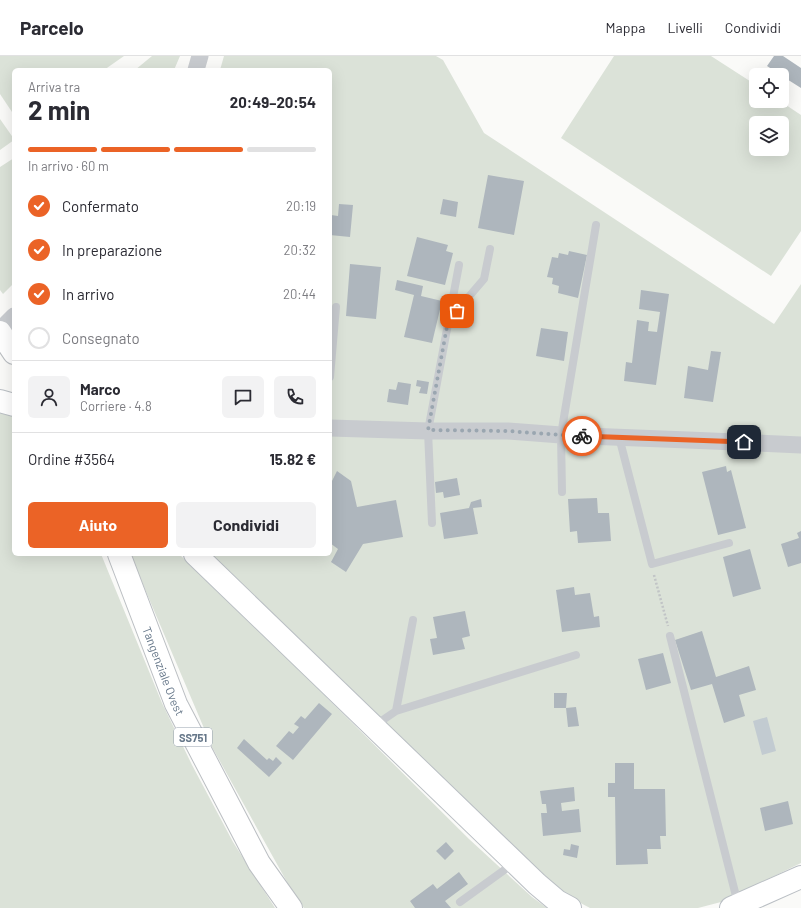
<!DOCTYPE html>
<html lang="it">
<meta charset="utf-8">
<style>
:root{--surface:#fff;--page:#f2f2f3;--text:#2b2b33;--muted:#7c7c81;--line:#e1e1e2;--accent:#eb6326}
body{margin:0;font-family:Barlow,sans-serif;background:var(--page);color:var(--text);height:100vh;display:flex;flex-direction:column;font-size:15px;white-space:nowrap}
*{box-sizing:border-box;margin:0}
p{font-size:13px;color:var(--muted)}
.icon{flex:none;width:22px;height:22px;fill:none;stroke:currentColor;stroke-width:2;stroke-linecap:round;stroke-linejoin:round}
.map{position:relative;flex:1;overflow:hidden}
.details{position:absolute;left:12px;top:12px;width:320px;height:488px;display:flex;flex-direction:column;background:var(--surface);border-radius:6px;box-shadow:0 4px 16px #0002}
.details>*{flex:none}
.tools{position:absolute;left:749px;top:12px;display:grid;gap:8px}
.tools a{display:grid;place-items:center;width:40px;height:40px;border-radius:6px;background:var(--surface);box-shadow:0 4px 16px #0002;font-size:20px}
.pin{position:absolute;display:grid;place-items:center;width:34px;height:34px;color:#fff;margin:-17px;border-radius:8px;box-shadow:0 2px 6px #0006}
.courier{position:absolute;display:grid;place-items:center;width:40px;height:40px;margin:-20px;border:3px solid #eb6326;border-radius:50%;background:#fff;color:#222;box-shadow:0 1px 5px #0007}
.overview em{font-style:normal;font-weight:700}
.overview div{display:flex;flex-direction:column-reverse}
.overview{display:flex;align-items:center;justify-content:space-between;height:68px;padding:0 16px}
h1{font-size:26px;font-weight:700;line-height:30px}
.bar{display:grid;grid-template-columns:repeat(4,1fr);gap:6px 4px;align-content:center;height:48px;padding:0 16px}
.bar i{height:5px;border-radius:3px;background:var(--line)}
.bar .selected{background:var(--accent)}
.bar p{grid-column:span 4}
.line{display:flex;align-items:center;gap:10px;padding:0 16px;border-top:1px solid var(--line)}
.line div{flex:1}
.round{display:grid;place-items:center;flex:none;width:42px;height:42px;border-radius:6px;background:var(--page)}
ol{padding:0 16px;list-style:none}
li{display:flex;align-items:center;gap:12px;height:44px}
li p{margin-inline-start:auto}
li .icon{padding:4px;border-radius:50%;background:var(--accent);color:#fff;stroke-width:4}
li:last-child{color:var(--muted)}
li i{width:22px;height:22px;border:2px solid var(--line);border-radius:50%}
.primary-button{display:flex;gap:8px;margin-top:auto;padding:8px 16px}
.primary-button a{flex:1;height:46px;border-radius:6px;background:var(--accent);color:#fff;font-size:16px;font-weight:700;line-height:46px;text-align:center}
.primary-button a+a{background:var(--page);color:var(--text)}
header{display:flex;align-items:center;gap:24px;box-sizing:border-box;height:56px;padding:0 20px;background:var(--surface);border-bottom:1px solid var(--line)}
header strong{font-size:19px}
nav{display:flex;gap:22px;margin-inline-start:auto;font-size:14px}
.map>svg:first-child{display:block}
.green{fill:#dbe2d8;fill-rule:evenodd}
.water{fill:#c2cbd1}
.building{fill:#aeb6bd}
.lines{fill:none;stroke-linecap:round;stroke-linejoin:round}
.secondary-casing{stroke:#babfc4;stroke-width:24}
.primary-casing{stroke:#bbbfc3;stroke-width:24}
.path{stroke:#c1c4c6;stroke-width:2.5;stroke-dasharray:2 2;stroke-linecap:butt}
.lane{stroke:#c8cbcf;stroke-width:8}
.street{stroke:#c8cbcf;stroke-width:17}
.secondary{stroke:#fff;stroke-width:22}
.primary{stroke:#fff;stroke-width:22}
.done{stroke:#9aa6b0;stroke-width:4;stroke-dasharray:0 7.2}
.route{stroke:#eb6326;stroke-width:5}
.labels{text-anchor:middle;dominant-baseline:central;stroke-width:4;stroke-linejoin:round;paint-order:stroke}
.shield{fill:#fff;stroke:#95a0ad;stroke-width:1}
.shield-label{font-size:11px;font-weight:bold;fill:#67788a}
.street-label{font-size:12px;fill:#67788a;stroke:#fff}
</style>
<header>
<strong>Parcelo</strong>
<nav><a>Mappa</a><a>Livelli</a><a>Condividi</a></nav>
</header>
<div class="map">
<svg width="801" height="852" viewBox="0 0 801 852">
<rect width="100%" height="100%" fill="#fafaf8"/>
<path class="green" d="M0 0H124L104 14H14V59L0 38Z
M152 0H180L174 14H135Z
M224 0H436L443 4 484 77 774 268 801 228V807L721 846 698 852H590L571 842 544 822 210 498H330V14H220Z
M614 0H711L756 29V45H780L801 59V175L771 220 561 82ZM756 67H782V93H756Z
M0 63 14 83V84L0 94Z
M14 102V227L3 238 0 234V111Z
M0 354 14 357V498H101L162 647 192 709 233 786 275 852H0Z
M130 498H179L275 590 469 783 532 841 547 852H304L297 844 263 783 212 691Z"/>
<path class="water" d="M767 661 776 695 762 699 753 665Z"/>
<path class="building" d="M774 0H783L801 12V32L782 20V19H781L767 10Z
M488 119 524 125 514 179 478 172Z
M443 143 458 146 456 161 440 158Z
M339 148 353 149 350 181 330 179 331 159 338 160Z
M417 181 448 189 446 195 453 197 445 229 407 220Z
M569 195 587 199 578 242 558 237 559 230 552 228 553 222 547 221 552 201 558 202 559 197 568 199Z
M350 208 381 211 376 263 346 260Z
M397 224 423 230 421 240 442 245 432 287 404 281 414 239 395 234Z
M641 234 669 238 656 329 624 325 626 306 632 307 637 264 649 266 648 275 657 276 660 256 639 253Z
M541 272 568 276 564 305 536 300Z
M711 295 721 296 713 346 684 342 688 310 708 314Z
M417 324 429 326 427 338 419 337 421 331 416 330Z
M398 326 411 328 408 349 387 346 389 333 396 334Z
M726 410 727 416 731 414 746 472 718 479 702 416Z
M337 415 351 425 357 451 396 444 403 481 363 488 346 516 331 506 338 493 330 487V429Z
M457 422 460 439 444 442 443 436 436 437 435 426Z
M597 442 598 457H609L611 485 578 487 577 475 570 476 568 443Z
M481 443 482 451 473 452 478 478 444 483 440 457 469 452 471 446Z
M801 475V507L788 511 781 488 799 482 797 477Z
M750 493 761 533 733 541 723 501Z
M574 531 575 539 590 537 594 561 599 560 600 571 562 576 556 534Z
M465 555 470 580 462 582 465 593 433 599 430 583 437 582 433 561Z
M702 575 716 621 749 610 756 634 739 639 745 660 724 667 712 628 691 634 675 584Z
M663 597 671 627 646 634 638 603Z
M554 637H567L566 652H554Z
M319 647 332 658 293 704 276 690 289 675 293 678 299 671 294 668 301 660 305 663Z
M576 651 579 670 568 671 566 652Z
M244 683 267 704 269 702 273 705 276 701 282 707 269 721 237 692Z
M615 707H634V733H665L666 780H660L661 793H647L648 808 616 809 615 741H608V727H615Z
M574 731 575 745 561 747 562 755 579 753 581 776 543 780 541 757H547L546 748H542L540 735Z
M788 745 793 768 765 775 760 752Z
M446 786 454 795 445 804 436 795Z
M571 788 579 790 577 802 563 799 564 793 570 794Z
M459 816 468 828 445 845 451 852H415L410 845 433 828 437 833Z"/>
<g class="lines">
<g class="secondary-casing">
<path id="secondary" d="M0 345 14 349
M195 498 537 828 557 845 570 852
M731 852 801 821"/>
</g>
<g class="primary-casing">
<g id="primary">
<path d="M0 276 14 297"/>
<path id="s1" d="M119 498 176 648 259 807 291 852"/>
</g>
</g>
<path class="path" d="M654 519 668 570"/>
<path class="lane" d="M448 265 484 223 490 193
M330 321 336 251
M619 381 652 508 729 487
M562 436 561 379 596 169
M432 467 428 375 459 209
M670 580 738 848
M396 655 413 564
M374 670 396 655 576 599
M460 846 514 807"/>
<path class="street" d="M196 14 200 0
M0 274 14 260
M330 372 428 375H508L561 379 688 384 801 389"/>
<use href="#secondary" class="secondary"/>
<use href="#primary" class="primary"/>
</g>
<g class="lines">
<path class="done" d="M457 255 448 265 428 374 508 375 561 379 582 380"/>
<path class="route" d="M582 380 744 386"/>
</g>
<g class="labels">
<rect class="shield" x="174" y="672" width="38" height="18" rx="3"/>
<g class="shield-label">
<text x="193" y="681">SS751</text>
</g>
<g class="street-label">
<text stroke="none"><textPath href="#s1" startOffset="125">Tangenziale Ovest</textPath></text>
</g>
</g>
</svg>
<div class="tools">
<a><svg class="icon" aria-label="locate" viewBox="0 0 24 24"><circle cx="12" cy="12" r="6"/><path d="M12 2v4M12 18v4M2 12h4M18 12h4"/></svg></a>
<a><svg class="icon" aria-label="layers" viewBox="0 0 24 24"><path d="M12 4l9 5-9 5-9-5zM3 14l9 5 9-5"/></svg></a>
</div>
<div class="pin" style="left:457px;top:255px;background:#ea580c"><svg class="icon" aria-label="bag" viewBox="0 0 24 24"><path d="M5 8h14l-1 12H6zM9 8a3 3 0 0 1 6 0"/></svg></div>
<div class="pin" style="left:744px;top:386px;background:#1f2937"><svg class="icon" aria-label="home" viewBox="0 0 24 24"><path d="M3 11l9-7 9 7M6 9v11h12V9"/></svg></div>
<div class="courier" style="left:582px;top:380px"><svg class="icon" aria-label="bike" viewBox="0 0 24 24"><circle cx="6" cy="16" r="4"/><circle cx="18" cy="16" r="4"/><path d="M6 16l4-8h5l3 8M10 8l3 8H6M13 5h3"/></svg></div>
<section class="details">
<div class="overview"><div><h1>2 min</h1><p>Arriva tra</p></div><em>20:49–20:54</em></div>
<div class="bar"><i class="selected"></i><i class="selected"></i><i class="selected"></i><i></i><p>In arrivo · 60 m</p></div>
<ol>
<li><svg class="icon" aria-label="check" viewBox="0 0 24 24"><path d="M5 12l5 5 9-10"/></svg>Confermato<p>20:19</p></li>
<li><svg class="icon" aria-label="check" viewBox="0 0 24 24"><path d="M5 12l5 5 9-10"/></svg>In preparazione<p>20:32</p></li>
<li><svg class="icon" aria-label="check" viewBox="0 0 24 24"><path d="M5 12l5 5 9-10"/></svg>In arrivo<p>20:44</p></li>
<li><i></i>Consegnato</li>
</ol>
<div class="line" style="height:72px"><a class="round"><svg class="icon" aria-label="person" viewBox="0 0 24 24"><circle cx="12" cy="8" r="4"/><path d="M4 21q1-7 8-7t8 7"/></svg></a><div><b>Marco</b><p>Corriere · 4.8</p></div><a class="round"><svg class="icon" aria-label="chat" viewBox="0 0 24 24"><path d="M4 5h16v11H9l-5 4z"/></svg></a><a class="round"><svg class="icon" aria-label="phone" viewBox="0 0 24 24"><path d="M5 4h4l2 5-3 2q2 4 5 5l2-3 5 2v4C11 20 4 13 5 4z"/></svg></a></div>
<div class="line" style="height:52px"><div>Ordine #3564</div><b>15.82 €</b></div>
<div class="primary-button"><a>Aiuto</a><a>Condividi</a></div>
</section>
</div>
